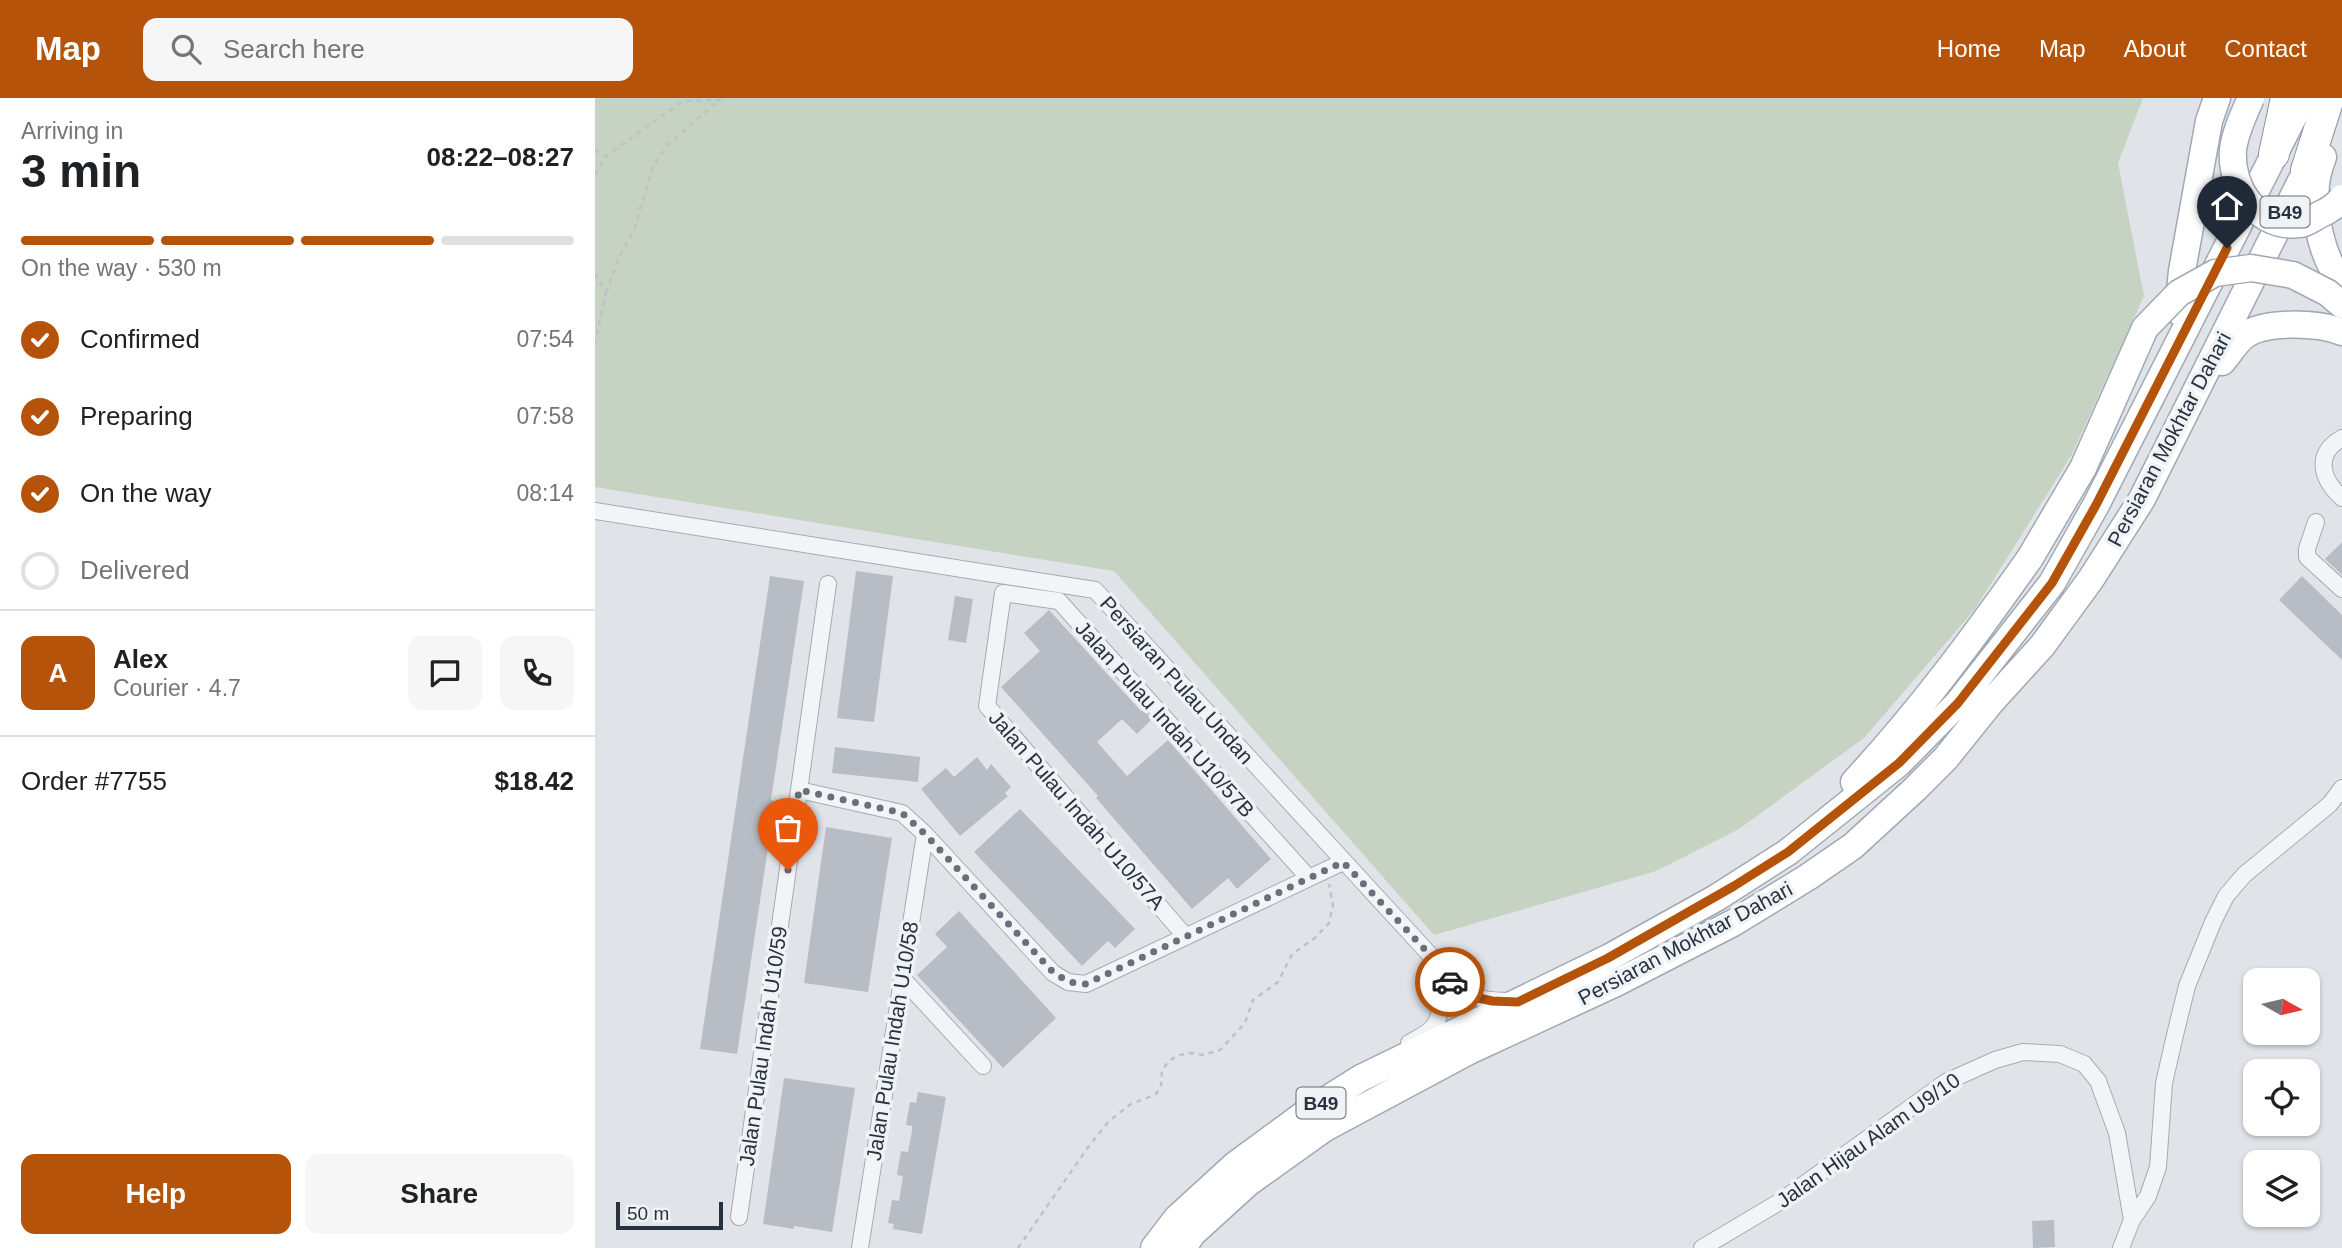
<!DOCTYPE html>
<meta charset="utf-8">
<style>
:root{--surface:#fff;--page:#f6f6f6;--text:#202124;--muted:#757577;--line:#e0e0e0;--accent:#b45309}
body{margin:0;font-family:Arial,sans-serif;background:var(--page);color:var(--text);height:100vh;display:flex;flex-direction:column;font-size:26px;white-space:nowrap}
*{box-sizing:border-box;margin:0}
p{font-size:23px;color:var(--muted)}
.icon{flex:none;width:38px;height:38px;fill:none;stroke:currentColor;stroke-width:2;stroke-linecap:round;stroke-linejoin:round}
.map{position:relative;flex:1;overflow:hidden}
.side{display:flex;flex-direction:column;background:var(--surface);width:595px}
.side>*{flex:none}
.needle{width:46px;rotate:98deg}
.tools{position:absolute;left:1648px;top:870px;display:grid;gap:14px}
.tools a{display:grid;place-items:center;width:77px;height:77px;border-radius:14px;background:var(--surface);box-shadow:0 2px 5px #0004;font-size:35px}
.scale{position:absolute;left:21px;bottom:18px;width:107px;box-sizing:border-box;padding-left:7px;border:4px solid #293240;border-top:0;font-size:19px;line-height:24px;white-space:nowrap;color:#293240;-webkit-text-stroke:5px #f0f3f6;paint-order:stroke}
.pin{position:absolute;display:grid;place-items:center;width:60px;height:60px;color:#fff;margin:-72px -30px;border-radius:50% 50% 50% 0;rotate:-45deg;box-shadow:0 0 7px #0007}
.pin .icon{rotate:45deg}
.courier{position:absolute;display:grid;place-items:center;width:70px;height:70px;margin:-35px;border:5px solid #b45309;border-radius:50%;background:#fff;color:#222;box-shadow:0 2px 9px #0007}
.headline em{font-style:normal;font-weight:700}
.headline div{display:flex;flex-direction:column-reverse}
.headline{display:flex;align-items:center;justify-content:space-between;height:119px;padding:0 21px}
h1{font-size:46px;font-weight:700;line-height:52px}
.bar{display:grid;grid-template-columns:repeat(4,1fr);gap:10px 7px;align-content:center;height:84px;padding:0 21px}
.bar i{height:9px;border-radius:5px;background:var(--line)}
.bar .current{background:var(--accent)}
.bar p{grid-column:span 4}
.line{display:flex;align-items:center;gap:18px;padding:0 21px;border-top:2px solid var(--line)}
.line div{flex:1}
.round{display:grid;place-items:center;flex:none;width:74px;height:74px;border-radius:14px;background:var(--page)}
ol{padding:0 21px;list-style:none}
li{display:flex;align-items:center;gap:21px;height:77px}
li p{margin-inline-start:auto}
li .icon{padding:7px;border-radius:50%;background:var(--accent);color:#fff;stroke-width:4}
li:last-child{color:var(--muted)}
li i{width:38px;height:38px;border:4px solid var(--line);border-radius:50%}
.action{display:flex;gap:14px;margin-top:auto;padding:14px 21px}
.action a{flex:1;height:80px;border-radius:14px;background:var(--accent);color:#fff;font-size:28px;font-weight:700;line-height:80px;text-align:center}
.action a+a{background:var(--page);color:var(--text)}
header{display:flex;align-items:center;gap:42px;box-sizing:border-box;height:98px;padding:0 35px;background:var(--accent);color:#fff}
header strong{font-size:33px}
nav{display:flex;gap:38px;margin-inline-start:auto;font-size:24px}
.search{width:490px;height:63px;background:var(--page);display:flex;align-items:center;gap:18px;box-sizing:border-box;padding:0 24px;border-radius:14px;color:var(--muted);font-size:26px}
main{display:flex;flex:1;min-height:0}
.map>svg:first-child{display:block}
.green{fill:#c6d2c2}
.building{fill:#b8bdc5}
.lines{fill:none;stroke-linecap:round;stroke-linejoin:round}
.street-casing{stroke:#a5abb3;stroke-width:18}
.primary-casing{stroke:#a0a8b4;stroke-width:29}
.highway-casing{stroke:#88919f;stroke-width:32}
.path{stroke:#bec2c7;stroke-width:2.5;stroke-dasharray:5 5;stroke-linecap:butt}
.street{stroke:#f3f4f7;stroke-width:16}
.primary{stroke:#fff;stroke-width:26}
.highway{stroke:#fff;stroke-width:30}
.primary-bridge-casing{stroke:#a0a8b4;stroke-width:29;stroke-linecap:butt}
.primary-bridge{stroke:#fff;stroke-width:26}
.done{stroke:#69707b;stroke-width:7;stroke-dasharray:0 12.6}
.route{stroke:#b45309;stroke-width:9}
.labels{text-anchor:middle;dominant-baseline:central;stroke-width:7;stroke-linejoin:round;paint-order:stroke}
.shield{fill:#f0f3f6;stroke:#656c77;stroke-width:2}
.shield-label{font-size:19px;font-weight:bold;fill:#293240}
.street-label{font-size:21px;fill:#293240;stroke:#f0f3f6}
</style>
<header>
<strong>Map</strong>
<div class="search"><svg class="icon" aria-label="search" viewBox="0 0 24 24"><circle cx="10" cy="10" r="6"/><path d="M15 15l6 6"/></svg>Search here</div>
<nav><a>Home</a><a>Map</a><a>About</a><a>Contact</a></nav>
</header>
<main>
<section class="side">
<div class="headline"><div><h1>3 min</h1><p>Arriving in</p></div><em>08:22–08:27</em></div>
<div class="bar"><i class="current"></i><i class="current"></i><i class="current"></i><i></i><p>On the way · 530 m</p></div>
<ol>
<li><svg class="icon" aria-label="check" viewBox="0 0 24 24"><path d="M5 12l5 5 9-10"/></svg>Confirmed<p>07:54</p></li>
<li><svg class="icon" aria-label="check" viewBox="0 0 24 24"><path d="M5 12l5 5 9-10"/></svg>Preparing<p>07:58</p></li>
<li><svg class="icon" aria-label="check" viewBox="0 0 24 24"><path d="M5 12l5 5 9-10"/></svg>On the way<p>08:14</p></li>
<li><i></i>Delivered</li>
</ol>
<div class="line" style="height:126px"><b class="round" style="background:var(--accent);color:#fff">A</b><div><b>Alex</b><p>Courier · 4.7</p></div><a class="round"><svg class="icon" aria-label="chat" viewBox="0 0 24 24"><path d="M4 5h16v11H9l-5 4z"/></svg></a><a class="round"><svg class="icon" aria-label="phone" viewBox="0 0 24 24"><path d="M5 4h4l2 5-3 2q2 4 5 5l2-3 5 2v4C11 20 4 13 5 4z"/></svg></a></div>
<div class="line" style="height:91px"><div>Order #7755</div><b>$18.42</b></div>
<div class="action"><a>Help</a><a>Share</a></div>
</section>
<div class="map">
<svg width="1747" height="1150" viewBox="0 0 1747 1150">
<rect width="100%" height="100%" fill="#e0e4e9"/>
<path class="green" d="M0 0H1548L1523 65 1549 198 1476 358 1380 511 1269 640 1144 731 1061 773 839 837 519 473 0 389Z"/>
<path class="building" d="M1747 444V477L1730 461Z
M261 473 298 478 279 624 242 620Z
M175 478 209 483 176 702 180 703 142 956 105 951Z
M1707 478 1747 517V562L1684 502Z
M360 498 378 501 371 545 353 542Z
M454 512 546 613 548 611 557 621 542 636 527 621 502 644 532 678 573 642 676 761 642 791 633 780 597 811 501 700 503 698 406 589 445 553 429 535Z
M240 649 325 659 323 684 237 675Z
M382 659 392 672 396 666 416 689 410 695 413 698 365 738 326 691 351 670 359 679Z
M425 711 540 831 520 850 513 843 487 868 379 754Z
M231 729 297 740 273 894 209 885Z
M364 813 461 920 408 970 322 877 352 849 340 836Z
M189 980 260 990 237 1134 199 1128V1131L168 1126Z
M323 994 351 999 327 1136 298 1131 299 1126 293 1125 297 1102 304 1103 308 1078 302 1077 306 1053 313 1054 317 1033V1028L311 1027 315 1004 321 1005Z
M1459 1122 1460 1149 1438 1150 1437 1123Z"/>
<g class="lines">
<g class="street-casing">
<path id="street" d="M1747 340C1719 356 1726 381 1747 400
M0 413 500 492 836 858C863 894 868 902 914 903
M1721 424 1712 451V459L1747 491
M204 692 307 715 330 736 458 875 473 884 491 886 748 764
M591 839 392 608 408 495 464 503 714 780
M307 880 388 968
M814 945C821 941 832 936 838 929 851 913 844 885 839 867
M144 1119 233 486
M265 1150 330 736
M1107 1150 1186 1103 1351 984 1400 962 1428 954 1465 956 1489 966 1503 983 1522 1035 1537 1122
M1526 1150 1537 1122 1553 1098 1563 1069 1569 985 1580 937 1592 888 1618 824 1631 798 1649 777 1735 706 1747 690"/>
</g>
<g class="primary-casing">
<path id="primary" d="M1728 59C1725 67 1722 77 1721 86 1718 118 1727 160 1747 185
M1583 213 1587 173 1614 23 1622 0
M1627 264C1634 256 1641 244 1649 238 1669 222 1724 225 1747 234
M1259 684C1324 614 1380 538 1435 460
M559 1150 582 1120 640 1067 715 1012 766 980 1013 860 1121 800 1193 754 1304 665 1363 605 1457 485 1501 407 1708 0
M588 1150 597 1136 653 1085 730 1030 874 953 1021 885 1138 825 1213 779 1258 748 1320 691 1351 660 1396 604 1447 548 1496 481 1547 401 1721 53"/>
</g>
<g class="highway-casing">
<path id="highway" d="M1679 56 1691 0
M1711 72 1734 0"/>
</g>
<path class="path" d="M0 52 11 58
M0 77 11 58 88 3 124 2 128 0
M0 176 11 195 0 245
M11 195 24 160 40 129 58 68 73 47 124 2
M423 1150 494 1048 514 1023 536 1006 560 997 566 989 567 972 574 963 583 957 598 955 608 957 625 952 650 925 658 902 683 884 697 856 720 840 734 825 738 807 734 786"/>
<use href="#street" class="street"/>
<use href="#primary" class="primary"/>
<use href="#highway" class="highway"/>
<g class="primary-bridge-casing">
<path id="primary-bridge" d="M1656 0C1649 16 1640 34 1638 52 1635 91 1664 132 1706 126 1712 125 1720 119 1726 116 1735 112 1741 108 1747 100
M1435 460 1488 370 1550 230 1584 195 1620 175 1656 170 1698 177 1733 195 1747 207"/>
</g>
<use href="#primary-bridge" class="primary-bridge"/>
</g>
<g class="lines">
<path class="done" d="M193 772 204 692 307 715 330 736 458 874 474 884 491 886 748 764 836 858 855 884"/>
<path class="route" d="M855 884 871 897 897 903 923 904 1013 860 1139 788 1193 754 1304 665 1363 605 1457 485 1501 407 1632 150"/>
</g>
<g class="labels">
<g class="shield">
<rect x="1665.5" y="98.5" width="49" height="31" rx="5"/>
<rect x="701.5" y="989.5" width="49" height="31" rx="5"/>
</g>
<g class="shield-label">
<text x="1690" y="114">B49</text>
<text x="726" y="1005">B49</text>
</g>
<g class="street-label">
<text transform="translate(1574 341) rotate(-62)">Persiaran Mokhtar Dahari</text>
<text transform="translate(582 582) rotate(48)">Persiaran Pulau Undan</text>
<text transform="translate(570 621) rotate(48)">Jalan Pulau Indah U10/57B</text>
<text transform="translate(482 712) rotate(49)">Jalan Pulau Indah U10/57A</text>
<text transform="translate(1090 845) rotate(-28)">Persiaran Mokhtar Dahari</text>
<text transform="translate(297 943) rotate(-81)">Jalan Pulau Indah U10/58</text>
<text transform="translate(168 948) rotate(-82)">Jalan Pulau Indah U10/59</text>
<text transform="translate(1273 1042) rotate(-35)">Jalan Hijau Alam U9/10</text>
</g>
</g>
</svg>
<div class="tools">
<a><svg class="needle" viewBox="-14 -14 28 28"><path d="M0-13l5 13h-10z" fill="#e53935"/><path d="M0 13l5-13h-10z" fill="#757577"/></svg></a>
<a><svg class="icon" aria-label="locate" viewBox="0 0 24 24"><circle cx="12" cy="12" r="6"/><path d="M12 2v4M12 18v4M2 12h4M18 12h4"/></svg></a>
<a><svg class="icon" aria-label="layers" viewBox="0 0 24 24"><path d="M12 4l9 5-9 5-9-5zM3 14l9 5 9-5"/></svg></a>
</div>
<div class="scale">50 m</div>
<div class="pin" style="left:193px;top:772px;background:#ea580c"><svg class="icon" aria-label="bag" viewBox="0 0 24 24"><path d="M5 8h14l-1 12H6zM9 8a3 3 0 0 1 6 0"/></svg></div>
<div class="pin" style="left:1632px;top:150px;background:#1f2937"><svg class="icon" aria-label="home" viewBox="0 0 24 24"><path d="M3 11l9-7 9 7M6 9v11h12V9"/></svg></div>
<div class="courier" style="left:855px;top:884px"><svg class="icon" aria-label="car" viewBox="0 0 24 24"><path d="M5 17H2v-5l4-1 3-4h7l3 4 3 1v5h-3M9 17h6M6 11h13"/><circle cx="7" cy="17" r="2"/><circle cx="17" cy="17" r="2"/></svg></div>
</div>
</main>
